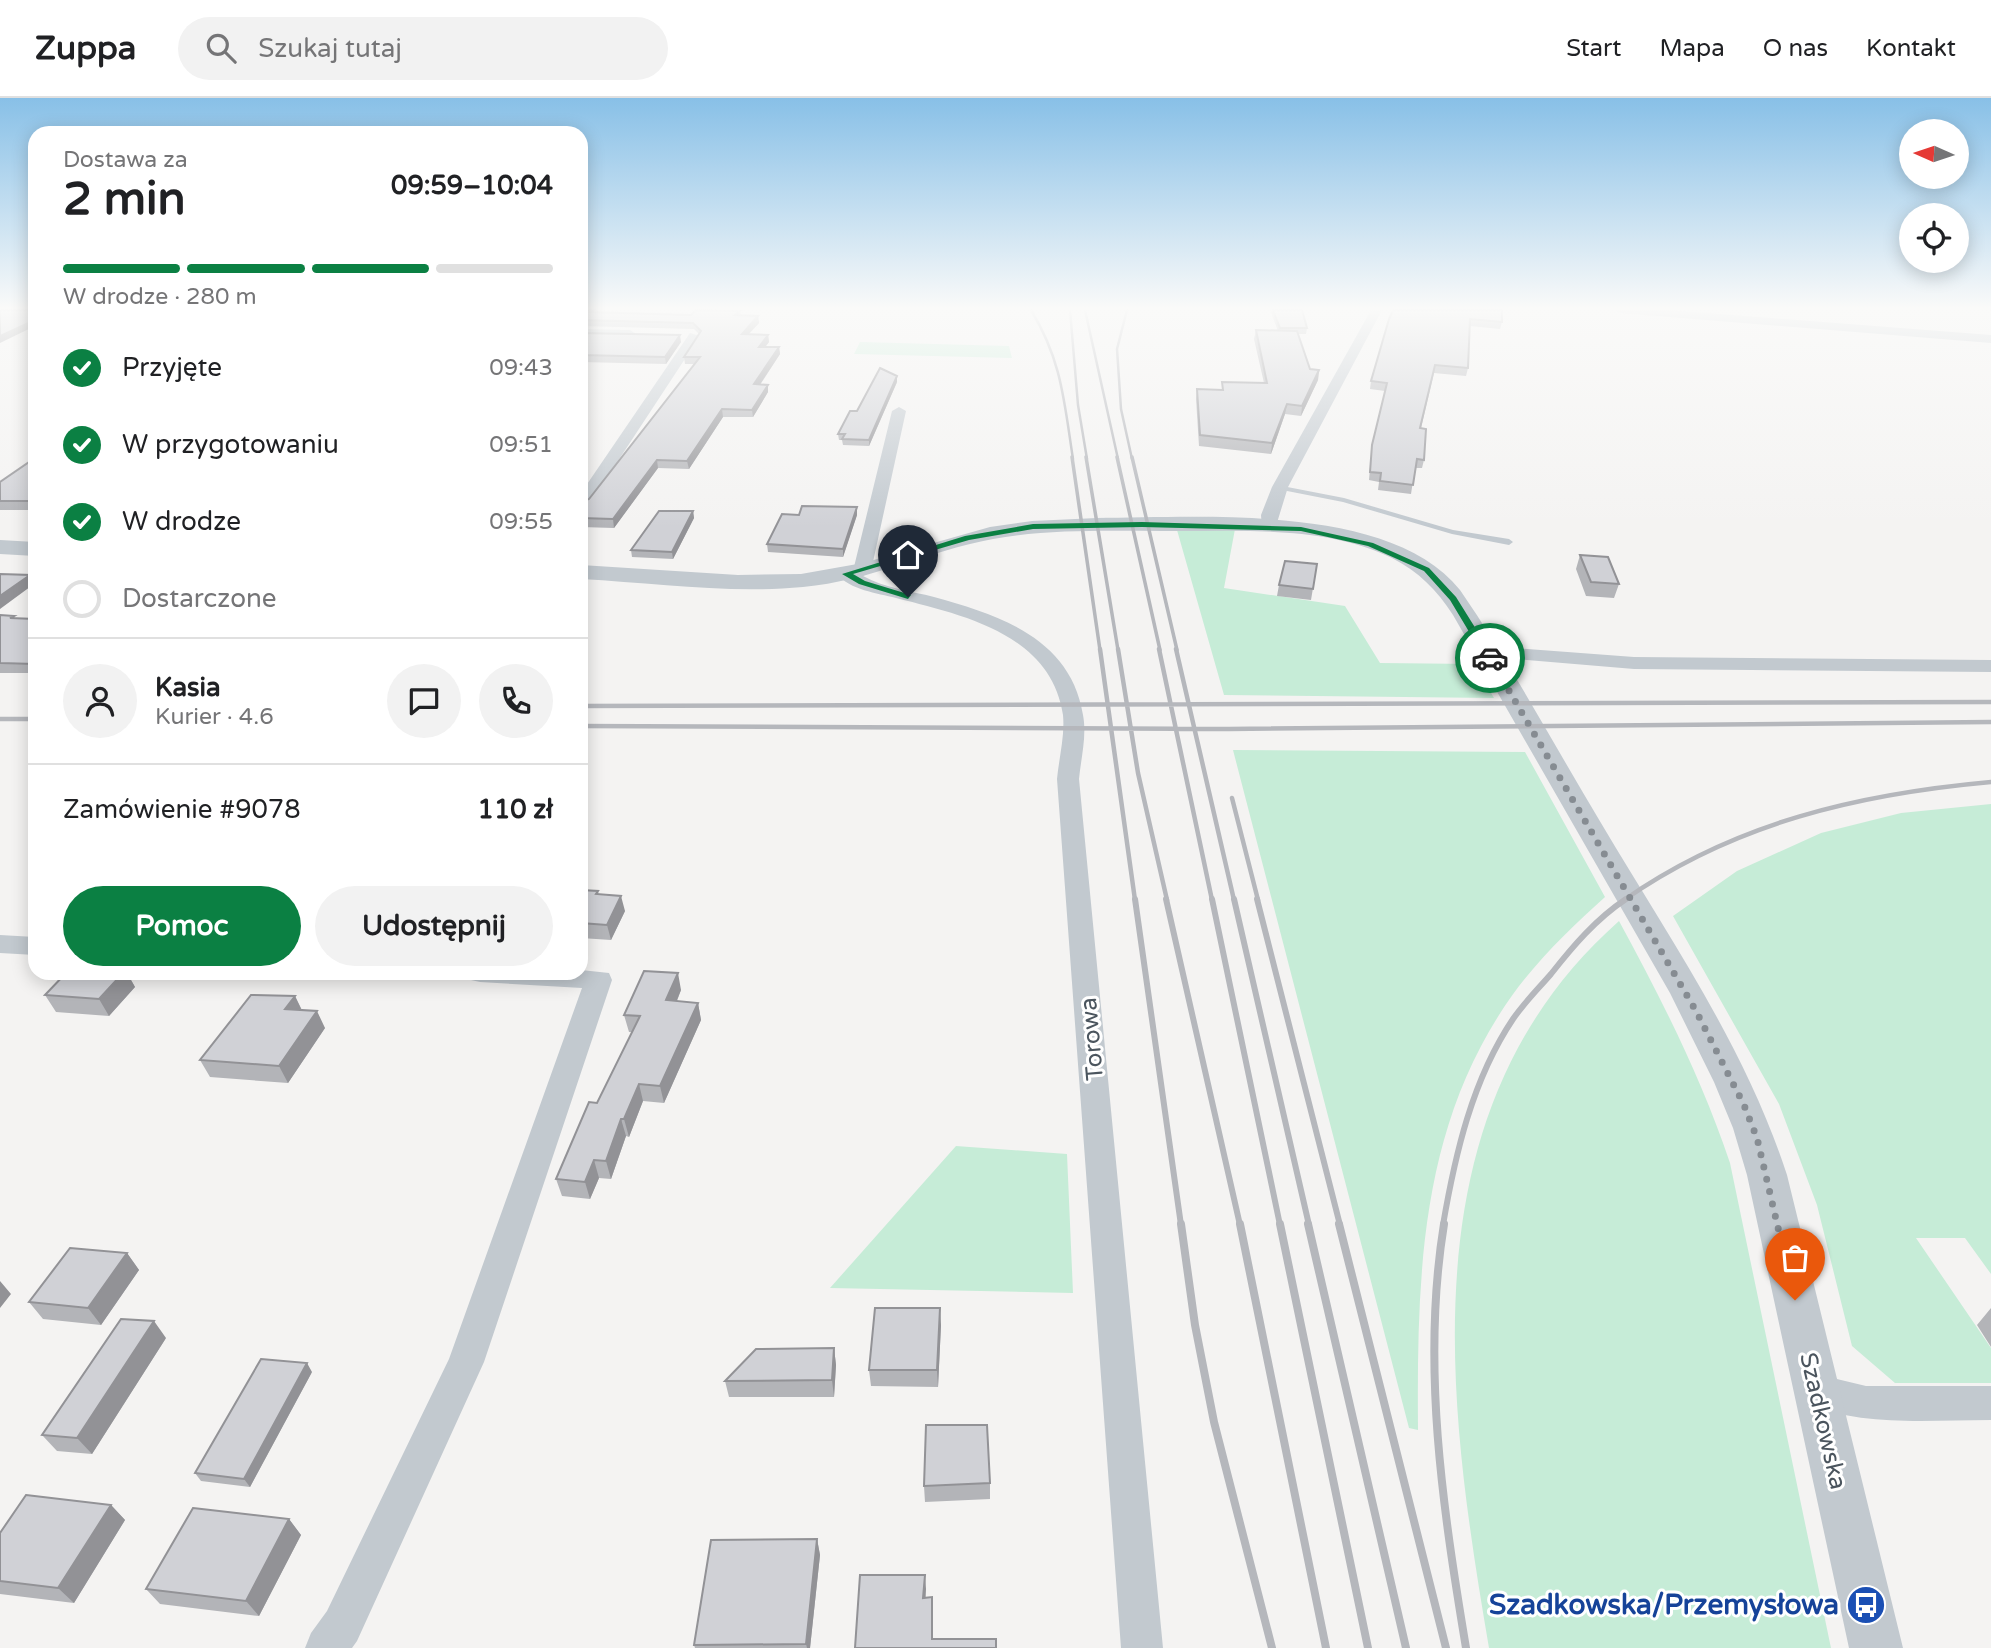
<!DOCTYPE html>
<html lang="pl">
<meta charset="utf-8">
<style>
:root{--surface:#fff;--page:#f2f2f2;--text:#202124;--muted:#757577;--line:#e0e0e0;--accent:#0b8043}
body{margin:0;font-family:"Varela Round",sans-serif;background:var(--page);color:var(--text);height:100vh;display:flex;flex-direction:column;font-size:26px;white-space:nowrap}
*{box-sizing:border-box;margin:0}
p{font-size:23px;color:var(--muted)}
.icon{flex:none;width:38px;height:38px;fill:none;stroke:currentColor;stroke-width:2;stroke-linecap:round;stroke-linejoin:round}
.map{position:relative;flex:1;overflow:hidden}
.sheet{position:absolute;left:28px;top:28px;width:560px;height:854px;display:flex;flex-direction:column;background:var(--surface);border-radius:21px;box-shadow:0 4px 18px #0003}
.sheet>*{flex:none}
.needle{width:46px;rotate:273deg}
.buttons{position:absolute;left:1899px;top:21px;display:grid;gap:14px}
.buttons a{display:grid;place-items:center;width:70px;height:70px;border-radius:50%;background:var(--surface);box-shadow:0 4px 18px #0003;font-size:35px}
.pin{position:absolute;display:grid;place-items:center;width:60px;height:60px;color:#fff;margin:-72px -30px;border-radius:50% 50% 50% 0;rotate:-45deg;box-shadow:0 0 7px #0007}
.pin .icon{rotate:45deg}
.courier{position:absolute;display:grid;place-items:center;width:70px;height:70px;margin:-35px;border:5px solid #0b8043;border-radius:50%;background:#fff;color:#222;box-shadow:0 2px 9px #0007}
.head em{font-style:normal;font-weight:700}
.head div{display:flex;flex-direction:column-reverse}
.head{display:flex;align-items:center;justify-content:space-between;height:119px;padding:0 35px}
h1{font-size:46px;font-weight:700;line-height:52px}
.bar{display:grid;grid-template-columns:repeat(4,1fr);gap:10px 7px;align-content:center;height:84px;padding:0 35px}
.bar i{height:9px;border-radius:5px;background:var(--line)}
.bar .on{background:var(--accent)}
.bar p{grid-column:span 4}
.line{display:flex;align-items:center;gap:18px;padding:0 35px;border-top:2px solid var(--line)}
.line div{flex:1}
.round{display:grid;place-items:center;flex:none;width:74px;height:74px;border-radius:37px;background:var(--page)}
ol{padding:0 35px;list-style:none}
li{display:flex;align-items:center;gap:21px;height:77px}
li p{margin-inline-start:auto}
li .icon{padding:7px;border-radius:50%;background:var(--accent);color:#fff;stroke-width:4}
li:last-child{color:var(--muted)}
li i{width:38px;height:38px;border:4px solid var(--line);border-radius:50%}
.cta{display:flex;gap:14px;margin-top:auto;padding:14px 35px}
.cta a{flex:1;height:80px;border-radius:42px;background:var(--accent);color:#fff;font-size:28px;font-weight:700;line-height:80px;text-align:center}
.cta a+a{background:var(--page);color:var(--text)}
header{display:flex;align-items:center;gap:42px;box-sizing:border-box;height:98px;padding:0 35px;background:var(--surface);border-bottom:2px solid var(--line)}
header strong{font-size:33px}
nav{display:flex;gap:38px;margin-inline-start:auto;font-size:24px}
.search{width:490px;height:63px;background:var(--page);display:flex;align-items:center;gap:18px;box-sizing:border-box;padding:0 24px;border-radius:38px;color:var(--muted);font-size:26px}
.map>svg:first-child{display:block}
.green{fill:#c6ecd7}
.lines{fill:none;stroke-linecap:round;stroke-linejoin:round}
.service{fill:#c2c9cf;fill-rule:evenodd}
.minor{fill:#c2c9cf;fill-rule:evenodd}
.tertiary{fill:#c2c9cf;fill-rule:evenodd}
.rail-far4{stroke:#b5b7bc;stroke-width:2.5}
.rail-far3{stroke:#b5b7bc;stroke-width:3.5}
.rail-far2{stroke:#b5b7bc;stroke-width:4.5}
.rail-far1{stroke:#b5b7bc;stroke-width:6}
.rail{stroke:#b5b7bc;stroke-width:8}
.wall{fill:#b3b4b8}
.shaded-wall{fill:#929296}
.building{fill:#d0d1d6;stroke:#929296;stroke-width:2}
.route{fill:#0b8043}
.done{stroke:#868c92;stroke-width:7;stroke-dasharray:0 12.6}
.labels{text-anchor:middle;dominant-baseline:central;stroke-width:6;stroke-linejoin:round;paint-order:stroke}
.street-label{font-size:24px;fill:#4b555e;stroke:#fff}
.near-transit-label{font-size:28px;font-weight:bold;fill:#164399;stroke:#fff;text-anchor:end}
</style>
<header>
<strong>Zuppa</strong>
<div class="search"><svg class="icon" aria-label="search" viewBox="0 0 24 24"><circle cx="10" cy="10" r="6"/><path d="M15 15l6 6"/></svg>Szukaj tutaj</div>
<nav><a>Start</a><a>Mapa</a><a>O nas</a><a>Kontakt</a></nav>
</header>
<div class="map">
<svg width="1991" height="1550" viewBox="0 0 1991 1550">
<rect width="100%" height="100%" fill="#f4f3f2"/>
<path class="green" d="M860 244 1009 248 1012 260 854 256Z
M1235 431 1224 490 1345 508 1380 565 1474 566 1494 600 1224 597 1177 432Z
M1233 652 1525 654 1605 799C1566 834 1527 872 1499 917 1419 1043 1417 1188 1418 1332L1409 1330Z
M1991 706V1176L1965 1140H1916L1991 1250V1285H1895L1852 1248 1817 1107 1779 1006 1673 818 1737 773 1821 735 1901 715Z
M1619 823C1662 902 1701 979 1730 1065L1831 1550H1489C1446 1298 1406 1012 1619 823Z
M956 1048 1067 1056 1073 1195 830 1190Z"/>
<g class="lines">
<path class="service" d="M1277 387 1344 400 1453 432 1509 441 1513 444 1509 447 1452 436 1343 404 1277 391Z"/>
<path class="minor" d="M1371 212H1382L1288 389 1276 428 1274 431H1262L1261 417 1272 389Z
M1615 212H1668L1991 237V245L1620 215Z
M581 231 630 232 636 236 630 240 581 239Z
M690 235 700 238 589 407 581 412V395Z
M899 309 906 313 871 473 863 478C884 490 911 493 934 499 1000 517 1071 541 1083 617 1087 638 1081 660 1079 681L1163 1550H1121L1057 681C1059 660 1065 638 1063 617 1051 536 963 517 896 500 877 495 850 492 837 476L846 471 853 473 892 313Z
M1486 548 1634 559 1991 562V574L1634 571 1479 558 1476 554Z
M0 837 35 839V857L0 855Z
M581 872 609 875 612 882 484 1264 357 1543 352 1550H305L311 1535 327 1513 449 1261 582 890 480 884 471 882 467 875H581Z
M1816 1276 1866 1288H1991V1322C1927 1322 1863 1329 1803 1305L1798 1293 1803 1281Z"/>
<path class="tertiary" d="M1097 420C1199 420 1390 404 1460 492 1511 566 1554 647 1601 725 1669 840 1745 948 1787 1077L1903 1550H1849L1747 1077 1733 1030 1714 984 1670 895 1453 517C1437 492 1419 474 1392 460 1323 426 1237 434 1162 433 1106 433 1049 431 993 441 928 453 870 483 803 489 730 496 655 485 581 481V467L738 477 801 476 863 465 990 429 1032 423Z
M0 442 35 444V458L0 456Z"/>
<path class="rail-far4" d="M1031 212C1062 263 1064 303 1073 361
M1070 212 1078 307 1087 361
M1085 212 1118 361
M1127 212 1117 251 1121 311 1132 361"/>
<path class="rail-far3" d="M1072 359 1100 552
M1086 359 1118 552
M1117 359 1160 552
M1132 359 1177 552"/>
<path class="rail-far2" d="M1100 551 1135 802
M1118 551 1138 675 1167 802
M1159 551 1212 802
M1176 551 1234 802
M581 608 1991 604
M0 621H35
M581 628 1229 631 1991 624
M1232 700 1258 802
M1624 802C1734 725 1858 696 1991 684"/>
<path class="rail-far1" d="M1135 801 1181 1127
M1166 801 1240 1127
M1212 801 1280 1127
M1234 801 1309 1127
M1257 801 1340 1127
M1443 1127C1455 1057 1472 982 1513 921 1524 905 1538 891 1551 876 1573 848 1596 821 1626 801"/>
<path class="rail" d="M1181 1126 1195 1227 1214 1324 1272 1550
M1240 1126 1326 1550
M1280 1126 1368 1550
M1308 1126 1406 1550
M1339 1126 1446 1550
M1444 1126C1421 1267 1443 1411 1466 1550"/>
</g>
<path class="wall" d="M581 212 600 213 598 215 691 217 740 213 741 218H758L759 225 748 237H768L769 244 765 249H779L780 256 760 287 768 294 753 319H723L689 371 658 370 614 430 581 429V404L589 401 695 266H685L684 259 699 236 694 231 581 228Z
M1270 212H1302L1307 230 1306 236H1297L1310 271 1319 272 1318 282 1301 318 1285 316 1271 356 1199 348 1196 301 1197 291H1222V284L1264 285 1254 241 1256 232 1278 233Z
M1393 212 1502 224 1500 231 1470 228 1468 270 1466 278 1434 275 1421 330 1424 362 1422 370H1415L1411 396 1378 392 1379 384 1369 382 1372 347 1385 293 1370 291 1371 283Z
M581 235 681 244 666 266 581 264Z
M897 284 869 348 843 347 842 342H839L838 336 857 313Z
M35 360V412H0V384Z
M693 413 694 420 673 461 632 459 631 452Z
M799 417H857L843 459 768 454 767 446Z
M1580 457 1619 486 1614 500 1586 498 1576 471Z
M1317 466 1311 502 1277 498 1279 487Z
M0 517 14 518 15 520 35 521V575H0Z
M581 792 598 793 599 797 625 813 611 842 581 840Z
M66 875H127L135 889 109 918 56 914 45 897Z
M681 892 677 903 698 905 701 922 664 1005 643 1003 629 1039 626 1038 611 1081 599 1080 590 1101 562 1098 556 1081 597 1005 632 934H629L624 917Z
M295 898 302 912 325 930 288 985 210 979 200 962Z
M127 1155 139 1172 101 1227 43 1221 29 1204Z
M1991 1210V1249L1977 1227Z
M941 1227 938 1289 871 1288 869 1272Z
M166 1240 92 1356 57 1353 42 1337Z
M834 1250 836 1267 834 1299H729L725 1283Z
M312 1274 250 1389 201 1383 195 1375Z
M990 1385V1401L925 1404 924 1388Z
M111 1407 125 1422 74 1505 0 1496V1435Z
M289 1421 301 1437 259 1518 160 1506 146 1491Z
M817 1441 820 1457 810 1550H695L694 1547Z"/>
<path class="shaded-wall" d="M758 218 759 225 742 243V236Z
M35 222V228L0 245V238Z
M680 237 681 244 666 266 665 259Z
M768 237 769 244 760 256 759 249Z
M779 249 780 256 755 294 754 286Z
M1319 272 1318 282 1301 318 1302 308Z
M897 278V284L869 348V342Z
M768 287V294L753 319 752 312Z
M1287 306 1285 316 1271 356 1272 345Z
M722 311 723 319 689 371 687 363Z
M657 362 658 370 614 430 613 421Z
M857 409V417L843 459V451Z
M693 413 694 420 673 461 672 454Z
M30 477 34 486 0 511V498Z
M621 798 625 813 611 842 607 827Z
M123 875H127L135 889 109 918 99 901Z
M678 875 681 892 670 919 666 902Z
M295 898 303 915 285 911Z
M698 905 701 922 664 1005 660 988Z
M317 913 325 930 288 985 279 968Z
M639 986 643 1003 629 1039 624 1021Z
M621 1021 626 1038 611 1081 606 1063Z
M594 1062 599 1080 590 1101 585 1084Z
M127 1155 139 1172 101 1227 88 1210Z
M0 1183 11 1196 0 1210Z
M940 1210 941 1227 938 1289 937 1272Z
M154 1223 166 1240 92 1356 77 1340Z
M834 1250 836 1267 834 1299 832 1282Z
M307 1265 312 1274 250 1389 244 1381Z
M111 1407 125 1422 74 1505 58 1490Z
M289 1421 301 1437 259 1518 246 1503Z
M817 1441 820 1457 810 1550H807L806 1546Z
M925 1477 926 1491 925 1513 923 1500Z
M932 1499 933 1512 932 1550Z"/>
<path class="building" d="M0 212H35V222L0 238Z
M581 212H593L590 214 691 217 696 212 740 213 735 217 758 218 742 236 768 237 759 249H779L754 286 768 287 752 312 722 311 687 363 657 362 613 421 581 420V404L589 401 700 259H684L701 233 693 225 581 222Z
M1273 212H1302L1307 230H1280Z
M1393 212H1502V224L1470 221 1468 270 1435 267 1420 330 1426 331 1424 362 1417 361 1413 387 1380 383 1381 375 1370 374 1372 347 1387 285 1371 283 1389 221Z
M1256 232 1297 233 1310 271 1319 272 1302 308 1287 306 1272 345 1200 337 1197 291 1223 292 1222 284 1267 285Z
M581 235 680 237 665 259 581 257Z
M880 270 897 278 869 342 842 341 845 336H838L850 313H857Z
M35 360V403H0V384Z
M802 408 857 409 843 451 767 446 782 416 799 417Z
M659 413H693L672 454 631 452Z
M1580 457 1608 459 1619 486 1591 484Z
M1285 463 1317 466 1313 491 1279 487Z
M0 476 30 477 0 498Z
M0 517 14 518 10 520 35 521V566L0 565Z
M581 792 598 793 596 796 621 798 607 827 581 825Z
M644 873 678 875 666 902 698 905 660 988 639 986 624 1021H621L606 1063 594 1062 585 1084 556 1081 589 1004 597 1005 640 918 624 917Z
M66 875H123L99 901 45 897Z
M251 897 295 898 285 911 317 913 279 968 200 962Z
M70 1150 127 1155 88 1210 29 1204Z
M875 1210H940L937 1272H869Z
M121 1221 154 1223 77 1340 42 1337Z
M834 1250 832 1282 725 1283 756 1251Z
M261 1261 307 1265 244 1381 195 1375Z
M926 1327H987L990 1385 924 1388Z
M26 1397 111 1407 58 1490 0 1483V1435Z
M193 1410 289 1421 246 1503 146 1491Z
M817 1441 806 1546 694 1547 711 1442Z
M860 1477H925L923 1500 932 1499V1541H996V1550H855Z"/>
<linearGradient id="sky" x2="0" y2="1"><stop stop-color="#88c0e7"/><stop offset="0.49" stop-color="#fafaf9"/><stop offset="1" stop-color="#fafaf9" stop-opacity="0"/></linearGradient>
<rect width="1991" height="429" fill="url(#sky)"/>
<path class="route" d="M1142 424 1301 429 1373 445 1429 470 1456 499 1494 560 1486 562 1450 502 1424 473 1368 448 1301 433 1142 429 1033 431 969 442 853 476 865 483 911 497 908 501 859 486 842 476 965 438 1033 426Z"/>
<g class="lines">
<path class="done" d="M1490 560 1696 913 1744 1007 1757 1040 1795 1202"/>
</g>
<defs>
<g id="bus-disc" transform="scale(2.0125)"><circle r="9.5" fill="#1a4fb4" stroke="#fff"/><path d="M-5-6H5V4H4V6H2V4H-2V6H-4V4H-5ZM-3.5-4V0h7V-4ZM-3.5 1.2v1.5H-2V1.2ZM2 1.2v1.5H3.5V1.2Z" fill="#fff"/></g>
</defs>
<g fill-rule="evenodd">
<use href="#bus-disc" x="1866" y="1507"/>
</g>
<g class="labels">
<g class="street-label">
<text transform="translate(1092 941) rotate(-95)">Torowa</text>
<text transform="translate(1823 1323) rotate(77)">Szadkowska</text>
</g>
<g class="near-transit-label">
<text x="1839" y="1507">Szadkowska/Przemysłowa</text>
</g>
</g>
</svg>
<div class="buttons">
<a><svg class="needle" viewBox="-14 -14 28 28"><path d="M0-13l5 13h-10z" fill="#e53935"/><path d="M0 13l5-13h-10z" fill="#757577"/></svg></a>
<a><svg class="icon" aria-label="locate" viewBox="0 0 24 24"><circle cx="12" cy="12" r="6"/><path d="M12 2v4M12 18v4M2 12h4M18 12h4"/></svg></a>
</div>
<div class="pin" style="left:1795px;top:1202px;background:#ea580c"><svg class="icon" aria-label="bag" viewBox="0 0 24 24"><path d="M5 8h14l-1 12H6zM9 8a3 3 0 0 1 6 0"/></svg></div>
<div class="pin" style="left:908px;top:499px;background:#1f2937"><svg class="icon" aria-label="home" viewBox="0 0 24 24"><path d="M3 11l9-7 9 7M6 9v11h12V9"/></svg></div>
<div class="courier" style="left:1490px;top:560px"><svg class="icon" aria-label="car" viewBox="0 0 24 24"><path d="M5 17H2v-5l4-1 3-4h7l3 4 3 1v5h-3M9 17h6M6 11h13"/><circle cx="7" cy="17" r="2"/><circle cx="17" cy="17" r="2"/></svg></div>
<section class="sheet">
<div class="head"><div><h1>2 min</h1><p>Dostawa za</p></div><em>09:59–10:04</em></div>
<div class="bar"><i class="on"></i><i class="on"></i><i class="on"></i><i></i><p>W drodze · 280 m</p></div>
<ol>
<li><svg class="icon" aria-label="check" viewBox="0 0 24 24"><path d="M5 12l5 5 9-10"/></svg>Przyjęte<p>09:43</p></li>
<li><svg class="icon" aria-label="check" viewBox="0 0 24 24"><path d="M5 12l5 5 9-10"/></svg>W przygotowaniu<p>09:51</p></li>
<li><svg class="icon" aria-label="check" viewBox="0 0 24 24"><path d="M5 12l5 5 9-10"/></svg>W drodze<p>09:55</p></li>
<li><i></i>Dostarczone</li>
</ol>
<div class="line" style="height:126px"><a class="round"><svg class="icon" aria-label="person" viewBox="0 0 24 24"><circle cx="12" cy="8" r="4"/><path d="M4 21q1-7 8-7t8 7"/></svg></a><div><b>Kasia</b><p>Kurier · 4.6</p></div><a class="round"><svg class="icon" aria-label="chat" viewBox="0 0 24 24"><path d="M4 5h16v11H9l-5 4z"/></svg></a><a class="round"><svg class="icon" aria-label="phone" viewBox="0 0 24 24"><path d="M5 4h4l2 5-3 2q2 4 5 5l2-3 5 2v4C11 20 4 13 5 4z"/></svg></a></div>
<div class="line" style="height:91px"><div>Zamówienie #9078</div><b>110 zł</b></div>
<div class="cta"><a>Pomoc</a><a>Udostępnij</a></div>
</section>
</div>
